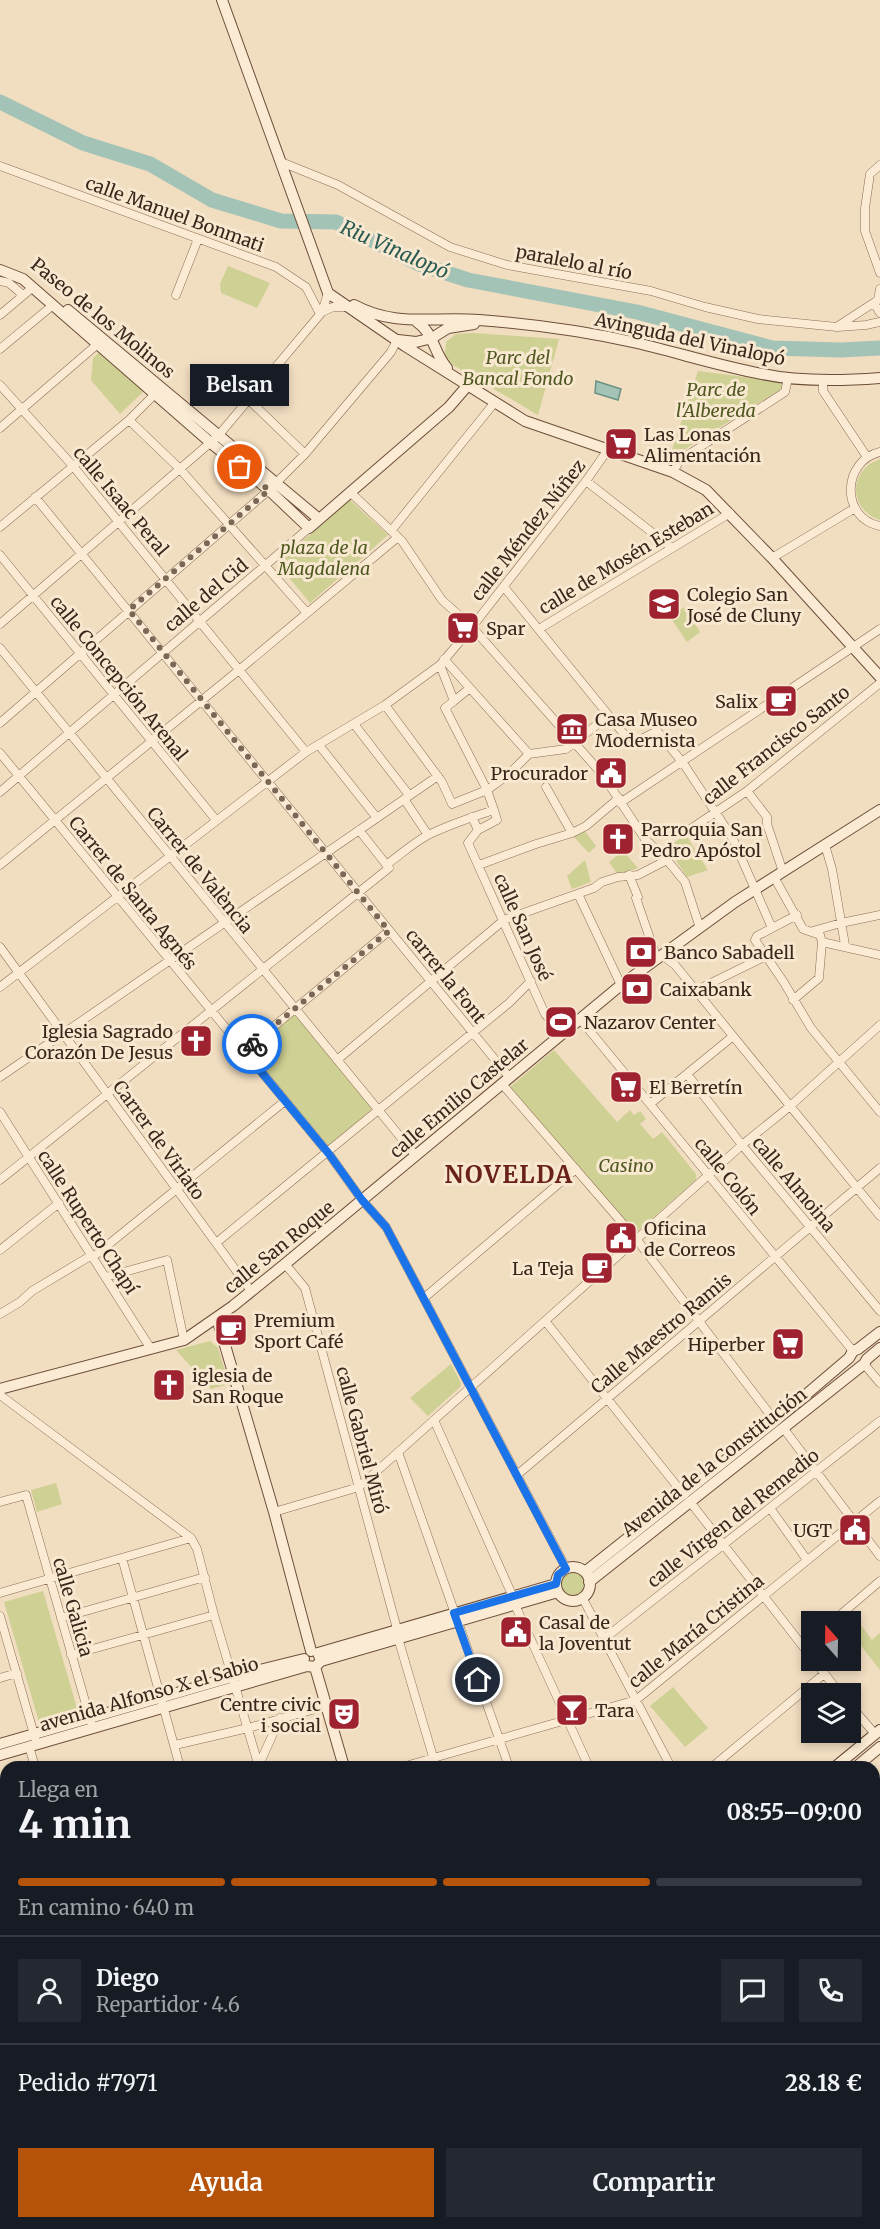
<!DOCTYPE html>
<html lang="es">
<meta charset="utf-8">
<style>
:root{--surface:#171b24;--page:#242831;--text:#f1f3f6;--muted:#9ea1a6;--line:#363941;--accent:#b45309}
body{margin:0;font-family:Merriweather,serif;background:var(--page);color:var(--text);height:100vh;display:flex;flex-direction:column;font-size:22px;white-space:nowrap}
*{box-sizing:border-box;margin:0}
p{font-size:20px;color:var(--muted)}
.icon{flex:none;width:33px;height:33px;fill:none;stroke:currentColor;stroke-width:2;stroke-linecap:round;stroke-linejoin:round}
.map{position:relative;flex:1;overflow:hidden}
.details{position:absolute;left:0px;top:1761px;width:880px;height:468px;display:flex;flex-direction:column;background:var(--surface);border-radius:18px 18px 0 0;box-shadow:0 3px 9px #0003}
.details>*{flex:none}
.needle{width:39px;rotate:340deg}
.tools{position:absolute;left:801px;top:1611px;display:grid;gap:12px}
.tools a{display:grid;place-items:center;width:60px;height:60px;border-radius:0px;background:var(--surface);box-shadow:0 3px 9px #0003;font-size:30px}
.pin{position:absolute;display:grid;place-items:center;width:51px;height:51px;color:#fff;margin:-26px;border:3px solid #fff;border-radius:50%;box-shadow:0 2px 6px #0007}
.courier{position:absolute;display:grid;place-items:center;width:60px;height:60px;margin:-30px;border:4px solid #1a73e8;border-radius:50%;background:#fff;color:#222;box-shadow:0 2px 8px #0007}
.bubble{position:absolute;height:42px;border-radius:0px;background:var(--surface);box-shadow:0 3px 9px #0003;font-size:20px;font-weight:700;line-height:42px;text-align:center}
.head em{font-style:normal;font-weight:700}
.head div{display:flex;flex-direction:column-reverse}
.head{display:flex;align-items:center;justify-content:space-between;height:102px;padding:0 18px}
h1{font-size:39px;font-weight:700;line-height:45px}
.bar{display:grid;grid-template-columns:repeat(4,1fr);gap:9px 6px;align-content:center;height:72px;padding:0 18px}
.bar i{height:8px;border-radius:4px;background:var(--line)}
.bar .active{background:var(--accent)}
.bar p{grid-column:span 4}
.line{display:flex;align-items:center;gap:15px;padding:0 18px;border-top:2px solid var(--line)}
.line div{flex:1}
.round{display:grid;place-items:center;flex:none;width:63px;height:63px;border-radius:0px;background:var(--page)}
.action{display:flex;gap:12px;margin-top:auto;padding:12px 18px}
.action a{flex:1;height:69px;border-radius:0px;background:var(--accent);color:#fff;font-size:24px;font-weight:700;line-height:69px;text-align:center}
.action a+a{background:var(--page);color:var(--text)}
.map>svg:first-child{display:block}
.green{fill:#cfd093}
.water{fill:#a3c3b6;stroke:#699283;stroke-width:1.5}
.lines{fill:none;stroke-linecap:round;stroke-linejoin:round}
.river{stroke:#a3c3b6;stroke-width:15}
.street-casing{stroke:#8c6d56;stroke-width:9}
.secondary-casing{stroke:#6d4e3a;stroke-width:12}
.street{stroke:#fbebd4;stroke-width:8}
.secondary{stroke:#fbebd4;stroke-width:10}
.done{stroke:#7a6755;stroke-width:6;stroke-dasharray:0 10.8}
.route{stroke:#1a73e8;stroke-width:8}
.labels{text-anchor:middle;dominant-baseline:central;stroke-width:6;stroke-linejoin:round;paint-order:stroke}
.street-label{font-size:18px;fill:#3a271c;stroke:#f8e8d0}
.park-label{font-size:18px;font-style:italic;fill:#505821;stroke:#f8e8d0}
.poi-label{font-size:18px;fill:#3a271c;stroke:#f8e8d0;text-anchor:start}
.water-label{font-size:20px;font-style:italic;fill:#2a5b53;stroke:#f8e8d0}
.district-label{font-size:24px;font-weight:bold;letter-spacing:1.5px;fill:#6a2118;stroke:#f8e8d0}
</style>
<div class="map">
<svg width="880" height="2229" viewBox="0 0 880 2229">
<rect width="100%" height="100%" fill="#f1ddc0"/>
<path class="green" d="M228 266 270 283 257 308 221 293 220 284Z
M473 333 559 339 538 415 453 365 445 355 446 342 456 334Z
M102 350 145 390 120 414 91 380 93 358Z
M698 371 791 383 669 459Z
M880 459V520C848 509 848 470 880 459Z
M350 500 388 535 310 603 277 563Z
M684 607 700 632 687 642 670 617Z
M584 830 596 846 589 853 572 835Z
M686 835 708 870 687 877 667 847Z
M623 851 638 868 618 875 609 862Z
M585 860 591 882 572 889 567 876Z
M294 1012 373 1108 328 1147 249 1050Z
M554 1050 617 1122 630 1110 634 1115 640 1111 646 1119 640 1124 653 1139 662 1132 696 1174V1180L638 1231H633L621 1218 510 1087Z
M210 1341 218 1348 229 1384 211 1389 176 1350Z
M451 1364 461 1383 460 1387 428 1416 410 1398Z
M56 1483 62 1504 37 1512 31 1490Z
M558 1583a14 14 0 1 1 28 0a14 14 0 1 1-28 0Z
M43 1591 78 1712 39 1722 4 1602Z
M855 1617 872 1640 880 1633V1670L851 1633 850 1621Z
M673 1687 708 1728 685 1747 650 1706Z"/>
<path class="water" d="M596 381 621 389 618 400 595 393Z"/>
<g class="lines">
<path class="river" d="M0 102 83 143 150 164 212 200 281 221 336 222 419 264 468 280 637 312 772 348 841 350 880 348"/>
<g class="street-casing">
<path id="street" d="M281 162 338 185 450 247 507 265 651 291 705 307 758 319 837 327 866 325 880 322
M880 165 870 174 865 208V231L880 273
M0 166 276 267 306 287 320 314
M0 281 9 283 23 295
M176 295 198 239
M874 303 880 313
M322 312 333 307H347
M0 315 32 288
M838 326 878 300 880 289
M0 349 53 305
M823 381V391L867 457
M0 385 73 466 306 752
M248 399 305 454
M129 420 180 469 307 613
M0 428 100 342
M880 452C842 461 840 518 880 526
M673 472 680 460 785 392 788 378
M586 481 672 548
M350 492 402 541 442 600 472 627 602 774 645 839 667 860 685 882 700 928
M35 497 510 1078
M0 527 129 420 158 391
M391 531 495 402
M0 555 216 820
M772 558 855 508
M504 587 632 744 657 731 683 763 733 839 772 928
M0 624 218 436 322 312 328 293
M539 629 730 513
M0 648 416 1156
M444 659 529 754
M440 665 454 701 445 708 487 790 494 810
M454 701 470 688
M385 705 442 782 452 804 487 790 508 775 529 754 566 749 608 716
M0 723 269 490 305 454 391 352 397 340
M354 724 409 795
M319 745 377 818
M0 753 329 1154 362 1200 386 1227 566 1568
M546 787 572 833
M747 791 767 817V824L783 872
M0 792 309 528
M404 799 428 835
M620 803 880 629
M478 830 468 843 545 1014 562 1034
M689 830 747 791 880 683
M825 845 832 869 845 945
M0 865 239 670 398 537
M386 865C400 855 413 843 428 835 449 825 472 817 494 810L497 820 478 830 472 817
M479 865 536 844 572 833 586 826 619 798
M629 875 638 897 636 898 657 959
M774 877 803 929 820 935 822 942 880 955
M578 894 621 985
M797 915 757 936 755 940 783 981 811 1028 880 1112
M813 931 841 923 880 915
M0 947 251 1291
M663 956 675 965 880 1216
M0 987 306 752 385 705 440 665 472 627 586 481 607 451
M696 992 705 986 766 956
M793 1000 819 978 822 942
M580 1019 853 1351
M244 1051 389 931
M337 1060 504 920 594 888 602 882 618 877 638 875 667 860
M687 1074 742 1145 880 1311
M0 1077 438 776
M502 1084 637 1240 775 1421
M650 1104 732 1037
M0 1112 151 1349
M0 1180 389 868 359 830
M216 1243 509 1003 531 981
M0 1250 59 1203
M93 1257 285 1101
M285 1264 305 1288 397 1629
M106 1277 167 1260 184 1340
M424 1298 576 1169
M0 1314 20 1302 32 1291 92 1255
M546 1322 684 1495
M864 1364 880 1383
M0 1395 191 1538 197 1549 214 1615 259 1767
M434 1420 513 1597
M784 1429 880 1556
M398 1452 509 1767
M517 1475 880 1168
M0 1502 26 1495 91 1722
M691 1503 812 1658
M770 1508 807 1560
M274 1512 359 1487 742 1145 789 1107 880 1025
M122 1558 180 1767
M0 1593 191 1538
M582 1597 671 1767
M515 1605 589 1767
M0 1616 35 1738
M61 1618 205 1577
M832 1622 880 1581
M398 1638 436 1767
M605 1638 880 1421
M71 1655 214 1615
M814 1660 840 1694
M0 1678 17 1673
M850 1705 875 1734
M175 1745 248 1728 326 1706
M29 1746 35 1767
M259 1765 280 1718
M402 1767 636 1700 880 1501
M712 1767 824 1674
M0 1882 6 1880
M0 1932 6 1931
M0 1961 6 1982
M0 2002 6 2000
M874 2048 880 2054
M0 2050 6 2048
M0 2181 6 2179
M76 2223 77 2229
M126 2223 128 2229
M179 2223 181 2229
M235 2223 236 2229
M312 2223 313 2229
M389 2223 391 2229
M285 2229 307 2223"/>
</g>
<g class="secondary-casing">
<path id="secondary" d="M222 0 328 293 405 346 525 421 673 472 706 490 772 558 880 677
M0 270 23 279 211 443 269 490 309 528 449 407 468 385
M354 305C396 328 435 316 479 320 532 324 585 331 637 343 679 353 720 366 762 374 800 382 841 381 880 378
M68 310 319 519
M416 321C435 334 433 352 447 368
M398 340 416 342 432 338 448 328 474 324
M217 1318 274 1512 311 1651
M0 1389 184 1340 233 1306 285 1264 621 985 735 902 880 810
M556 1584a17 17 0 1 1 34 0a17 17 0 1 1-34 0Z
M585 1572 775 1421 849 1358 853 1351 858 1349 880 1332
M589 1582 864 1364 867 1359 880 1348
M318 1653 556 1584
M321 1661 558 1592
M315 1667 344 1767
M0 1744 232 1677 304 1659
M0 1755 307 1666 315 1667 321 1661 318 1653
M835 1767 880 1730
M856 1767 880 1747
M476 2223 478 2229"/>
</g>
<use href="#street" class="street"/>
<use href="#secondary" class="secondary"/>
</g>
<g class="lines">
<path class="done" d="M240 467 269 490 129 610 389 931 252 1044"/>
<path class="route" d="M252 1044 244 1051 329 1154 362 1200 386 1227 566 1569 558 1575 556 1584 454 1613 478 1680"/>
</g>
<defs>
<g id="supermarket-square" transform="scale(1.725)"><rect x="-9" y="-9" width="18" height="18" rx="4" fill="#9f2230" stroke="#f8e8d0"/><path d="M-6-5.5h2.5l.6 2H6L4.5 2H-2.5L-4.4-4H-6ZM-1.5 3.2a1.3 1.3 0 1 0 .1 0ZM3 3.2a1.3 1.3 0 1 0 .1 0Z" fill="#fff"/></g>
<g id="school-square" transform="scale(1.725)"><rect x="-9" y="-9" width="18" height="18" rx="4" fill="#9f2230" stroke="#f8e8d0"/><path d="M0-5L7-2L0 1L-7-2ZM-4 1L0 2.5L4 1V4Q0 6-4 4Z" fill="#fff"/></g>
<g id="cafe-square" transform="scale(1.725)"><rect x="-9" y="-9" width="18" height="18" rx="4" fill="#9f2230" stroke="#f8e8d0"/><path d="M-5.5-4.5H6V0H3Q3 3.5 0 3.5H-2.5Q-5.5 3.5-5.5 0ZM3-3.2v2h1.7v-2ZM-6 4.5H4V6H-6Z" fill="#fff"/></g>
<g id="museum-square" transform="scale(1.725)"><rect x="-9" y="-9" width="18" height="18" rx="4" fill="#9f2230" stroke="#f8e8d0"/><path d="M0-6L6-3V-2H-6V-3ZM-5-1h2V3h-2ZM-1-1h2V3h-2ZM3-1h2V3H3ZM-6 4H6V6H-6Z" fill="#fff"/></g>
<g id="civic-square" transform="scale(1.725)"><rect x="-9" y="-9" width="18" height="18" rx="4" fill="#9f2230" stroke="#f8e8d0"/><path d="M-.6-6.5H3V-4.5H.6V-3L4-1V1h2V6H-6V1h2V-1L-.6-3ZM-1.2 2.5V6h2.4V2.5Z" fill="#fff"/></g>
<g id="church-square" transform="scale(1.725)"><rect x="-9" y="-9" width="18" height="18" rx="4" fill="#9f2230" stroke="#f8e8d0"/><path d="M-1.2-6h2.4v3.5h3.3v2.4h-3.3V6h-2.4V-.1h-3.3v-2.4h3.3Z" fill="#fff"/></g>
<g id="bank-square" transform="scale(1.725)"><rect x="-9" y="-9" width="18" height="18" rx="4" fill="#9f2230" stroke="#f8e8d0"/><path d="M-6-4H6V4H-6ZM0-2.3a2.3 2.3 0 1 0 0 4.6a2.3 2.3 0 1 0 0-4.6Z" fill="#fff"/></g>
<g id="stadium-square" transform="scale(1.725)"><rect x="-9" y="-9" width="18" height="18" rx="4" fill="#9f2230" stroke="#f8e8d0"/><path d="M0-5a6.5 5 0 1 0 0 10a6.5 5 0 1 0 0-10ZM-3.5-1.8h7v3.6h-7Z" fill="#fff"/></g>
<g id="bar-square" transform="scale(1.725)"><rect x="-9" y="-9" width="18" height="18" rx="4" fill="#9f2230" stroke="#f8e8d0"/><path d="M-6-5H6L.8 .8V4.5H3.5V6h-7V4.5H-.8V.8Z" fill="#fff"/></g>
<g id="theatre-square" transform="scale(1.725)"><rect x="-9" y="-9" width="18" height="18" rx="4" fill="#9f2230" stroke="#f8e8d0"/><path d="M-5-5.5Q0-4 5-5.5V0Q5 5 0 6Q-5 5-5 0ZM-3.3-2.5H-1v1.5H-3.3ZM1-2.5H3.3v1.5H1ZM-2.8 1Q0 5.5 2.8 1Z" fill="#fff"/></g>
</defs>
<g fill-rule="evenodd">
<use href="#supermarket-square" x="621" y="444"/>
<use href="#school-square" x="664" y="604"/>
<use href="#supermarket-square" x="463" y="628"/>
<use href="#cafe-square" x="781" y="701"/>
<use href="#museum-square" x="572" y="729"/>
<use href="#civic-square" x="611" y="773"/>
<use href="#church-square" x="618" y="839"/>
<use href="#bank-square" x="641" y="952"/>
<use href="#bank-square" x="637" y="989"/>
<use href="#stadium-square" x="561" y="1022"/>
<use href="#church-square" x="196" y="1041"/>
<use href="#supermarket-square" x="626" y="1087"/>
<use href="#civic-square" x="621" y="1238"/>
<use href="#cafe-square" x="597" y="1268"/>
<use href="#cafe-square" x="231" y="1330"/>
<use href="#supermarket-square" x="788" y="1344"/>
<use href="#church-square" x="169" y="1385"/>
<use href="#civic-square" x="855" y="1530"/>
<use href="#civic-square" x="516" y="1632"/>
<use href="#bar-square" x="572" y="1710"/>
<use href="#theatre-square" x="344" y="1714"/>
</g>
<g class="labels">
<g class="street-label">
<text transform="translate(175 214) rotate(20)">calle Manuel Bonmati</text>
<text transform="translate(574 262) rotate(11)">paralelo al río</text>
<text transform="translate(103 318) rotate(39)">Paseo de los Molinos</text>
<text transform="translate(690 339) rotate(12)">Avinguda del Vinalopó</text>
<text transform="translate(121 501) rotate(50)">calle Isaac Peral</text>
<text transform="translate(528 530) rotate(-52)">calle Méndez Núñez</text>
<text transform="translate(626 558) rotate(-31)">calle de Mosén Esteban</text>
<text transform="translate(206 595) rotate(-40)">calle del Cid</text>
<text transform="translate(119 678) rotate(51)">calle Concepción Arenal</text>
<text transform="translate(776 745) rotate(-38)">calle Francisco Santo</text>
<text transform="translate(200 870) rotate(51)">Carrer de València</text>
<text transform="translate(133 893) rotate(51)">Carrer de Santa Agnés</text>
<text transform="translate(523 927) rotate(66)">calle San José</text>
<text transform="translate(446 976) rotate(51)">carrer la Font</text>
<text transform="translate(459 1098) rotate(-40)">calle Emilio Castelar</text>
<text transform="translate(159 1140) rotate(54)">Carrer de Viriato</text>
<text transform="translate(728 1176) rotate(51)">calle Colón</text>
<text transform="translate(794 1184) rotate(50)">calle Almoina</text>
<text transform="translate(88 1222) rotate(57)">calle Ruperto Chapí</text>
<text transform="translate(279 1247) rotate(-39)">calle San Roque</text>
<text transform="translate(661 1333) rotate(-40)">Calle Maestro Ramis</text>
<text transform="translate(362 1440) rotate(75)">calle Gabriel Miró</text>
<text transform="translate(714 1462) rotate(-38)">Avenida de la Constitución</text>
<text transform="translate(733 1518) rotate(-38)">calle Virgen del Remedio</text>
<text transform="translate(73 1607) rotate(74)">calle Galicia</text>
<text transform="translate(696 1631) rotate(-39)">calle María Cristina</text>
<text transform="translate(149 1694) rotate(-16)">avenida Alfonso X el Sabio</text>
</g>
<g class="park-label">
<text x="518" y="357">Parc del<tspan x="518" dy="21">Bancal Fondo</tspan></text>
<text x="716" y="389">Parc de<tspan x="716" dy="21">l'Albereda</tspan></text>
<text x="324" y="547">plaza de la<tspan x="324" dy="21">Magdalena</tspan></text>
<text x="626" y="1165">Casino</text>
</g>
<g class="poi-label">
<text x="644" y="434">Las Lonas<tspan x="644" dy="21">Alimentación</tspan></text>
<text x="687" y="594">Colegio San<tspan x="687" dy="21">José de Cluny</tspan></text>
<text x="486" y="628">Spar</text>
<text x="758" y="701" text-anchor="end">Salix</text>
<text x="595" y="719">Casa Museo<tspan x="595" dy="21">Modernista</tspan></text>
<text x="588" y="773" text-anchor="end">Procurador</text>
<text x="641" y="829">Parroquia San<tspan x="641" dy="21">Pedro Apóstol</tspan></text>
<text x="664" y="952">Banco Sabadell</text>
<text x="660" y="989">Caixabank</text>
<text x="584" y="1022">Nazarov Center</text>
<text x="173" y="1031" text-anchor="end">Iglesia Sagrado<tspan x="173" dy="21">Corazón De Jesus</tspan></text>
<text x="649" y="1087">El Berretín</text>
<text x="644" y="1228">Oficina<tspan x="644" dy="21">de Correos</tspan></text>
<text x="574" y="1268" text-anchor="end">La Teja</text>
<text x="254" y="1320">Premium<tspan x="254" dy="21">Sport Café</tspan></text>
<text x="765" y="1344" text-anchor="end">Hiperber</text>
<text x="192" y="1375">iglesia de<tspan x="192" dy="21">San Roque</tspan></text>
<text x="832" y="1530" text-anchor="end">UGT</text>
<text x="539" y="1622">Casal de<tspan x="539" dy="21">la Joventut</tspan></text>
<text x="321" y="1704" text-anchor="end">Centre civic<tspan x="321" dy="21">i social</tspan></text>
<text x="595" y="1710">Tara</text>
</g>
<g class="water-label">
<text transform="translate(395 249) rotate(24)">Riu Vinalopó</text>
</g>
<g class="district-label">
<text x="509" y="1174">NOVELDA</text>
</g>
</g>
</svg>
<div class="tools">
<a><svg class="needle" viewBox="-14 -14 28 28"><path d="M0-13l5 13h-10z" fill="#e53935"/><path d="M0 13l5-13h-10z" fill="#9ea1a6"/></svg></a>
<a><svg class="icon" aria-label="layers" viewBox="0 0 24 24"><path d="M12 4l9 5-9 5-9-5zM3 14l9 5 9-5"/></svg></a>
</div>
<div class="pin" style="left:240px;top:467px;background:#ea580c"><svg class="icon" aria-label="bag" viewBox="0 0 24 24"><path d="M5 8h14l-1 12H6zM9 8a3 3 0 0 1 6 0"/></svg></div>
<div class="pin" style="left:478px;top:1680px;background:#1f2937"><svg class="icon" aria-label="home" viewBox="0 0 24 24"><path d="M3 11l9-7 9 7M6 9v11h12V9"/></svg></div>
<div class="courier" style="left:252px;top:1044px"><svg class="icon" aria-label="bike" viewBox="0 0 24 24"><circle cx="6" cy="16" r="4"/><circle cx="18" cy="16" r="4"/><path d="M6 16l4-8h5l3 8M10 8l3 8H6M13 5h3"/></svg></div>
<div class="bubble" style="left:190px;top:364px;width:99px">Belsan</div>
<section class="details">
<div class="head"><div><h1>4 min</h1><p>Llega en</p></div><em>08:55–09:00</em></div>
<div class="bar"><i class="active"></i><i class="active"></i><i class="active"></i><i></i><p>En camino · 640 m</p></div>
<div class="line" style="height:108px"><a class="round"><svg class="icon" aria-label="person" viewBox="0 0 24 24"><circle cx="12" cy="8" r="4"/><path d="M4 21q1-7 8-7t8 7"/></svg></a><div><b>Diego</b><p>Repartidor · 4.6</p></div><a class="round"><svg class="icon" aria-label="chat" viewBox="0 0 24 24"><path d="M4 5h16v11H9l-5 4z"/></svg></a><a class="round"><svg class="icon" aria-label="phone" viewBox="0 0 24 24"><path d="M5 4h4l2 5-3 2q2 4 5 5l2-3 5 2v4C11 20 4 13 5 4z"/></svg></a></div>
<div class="line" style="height:78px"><div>Pedido #7971</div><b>28.18 €</b></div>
<div class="action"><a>Ayuda</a><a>Compartir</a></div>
</section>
</div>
